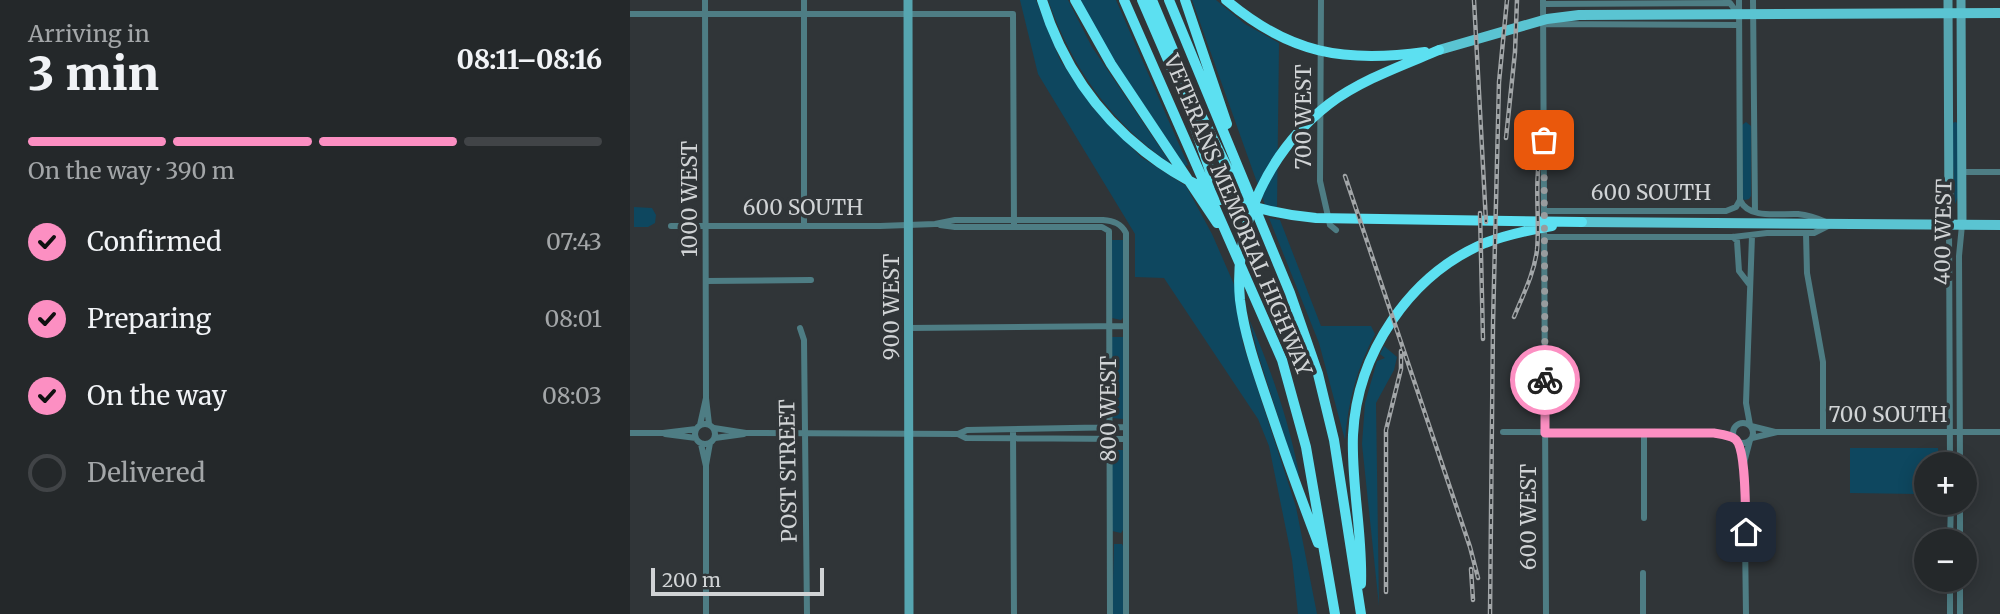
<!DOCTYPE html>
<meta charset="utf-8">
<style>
:root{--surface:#24282a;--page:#303436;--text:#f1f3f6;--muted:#a3a6a8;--line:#414447;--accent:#fc8fc2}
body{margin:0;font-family:Merriweather,serif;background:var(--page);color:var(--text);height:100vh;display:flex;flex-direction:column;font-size:26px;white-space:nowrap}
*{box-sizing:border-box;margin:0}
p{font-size:23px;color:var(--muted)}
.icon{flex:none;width:38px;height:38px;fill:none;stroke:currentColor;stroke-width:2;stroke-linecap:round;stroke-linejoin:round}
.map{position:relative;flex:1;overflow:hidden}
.panel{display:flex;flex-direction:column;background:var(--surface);width:630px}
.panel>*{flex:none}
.controls{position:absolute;left:1284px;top:452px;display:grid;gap:14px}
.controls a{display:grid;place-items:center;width:63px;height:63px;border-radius:50%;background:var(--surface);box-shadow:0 4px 18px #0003,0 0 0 2px var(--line);font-size:35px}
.scale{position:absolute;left:21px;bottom:18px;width:173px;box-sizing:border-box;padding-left:7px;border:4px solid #d0d3d5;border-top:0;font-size:19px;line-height:24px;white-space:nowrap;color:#d0d3d5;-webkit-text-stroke:5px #303538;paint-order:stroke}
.pin{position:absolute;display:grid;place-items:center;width:60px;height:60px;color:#fff;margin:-30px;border-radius:14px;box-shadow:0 4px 10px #0006}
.courier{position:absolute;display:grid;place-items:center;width:70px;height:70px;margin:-35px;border:5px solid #fc8fc2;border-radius:50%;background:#fff;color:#222;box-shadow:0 2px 9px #0007}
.headline em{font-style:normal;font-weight:800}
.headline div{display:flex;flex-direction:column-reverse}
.headline{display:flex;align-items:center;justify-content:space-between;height:119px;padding:0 28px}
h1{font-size:46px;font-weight:800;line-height:52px}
.bar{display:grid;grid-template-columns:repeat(4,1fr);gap:10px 7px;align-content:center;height:84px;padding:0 28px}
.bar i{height:9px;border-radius:5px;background:var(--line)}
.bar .selected{background:var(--accent)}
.bar p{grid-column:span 4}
ol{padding:0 28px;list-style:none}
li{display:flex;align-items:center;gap:21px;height:77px}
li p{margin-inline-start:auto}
li .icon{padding:7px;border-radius:50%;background:var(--accent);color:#111;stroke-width:4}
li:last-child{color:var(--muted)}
li i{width:38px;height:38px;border:4px solid var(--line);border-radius:50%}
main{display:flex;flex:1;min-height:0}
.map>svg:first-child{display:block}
.green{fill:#0e475f}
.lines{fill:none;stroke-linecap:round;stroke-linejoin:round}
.street{stroke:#4e7d84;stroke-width:6}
.secondary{stroke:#56a5b0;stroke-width:9}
.primary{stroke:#5ac4d2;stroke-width:10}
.highway{stroke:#5ce0f1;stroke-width:10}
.rail-casing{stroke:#a2a6a8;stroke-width:4.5}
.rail{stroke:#303538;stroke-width:2;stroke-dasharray:5;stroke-linecap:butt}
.done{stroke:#989c9e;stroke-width:7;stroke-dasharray:0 12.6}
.route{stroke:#fc8fc2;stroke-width:9}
.labels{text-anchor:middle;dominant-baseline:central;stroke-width:7;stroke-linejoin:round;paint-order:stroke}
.street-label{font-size:21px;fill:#d0d3d5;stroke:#303538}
</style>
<main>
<section class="panel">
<div class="headline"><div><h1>3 min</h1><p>Arriving in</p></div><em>08:11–08:16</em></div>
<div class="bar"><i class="selected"></i><i class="selected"></i><i class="selected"></i><i></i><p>On the way · 390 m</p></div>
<ol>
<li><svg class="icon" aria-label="check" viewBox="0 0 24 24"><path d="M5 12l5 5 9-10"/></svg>Confirmed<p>07:43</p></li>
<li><svg class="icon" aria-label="check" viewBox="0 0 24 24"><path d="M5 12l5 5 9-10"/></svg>Preparing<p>08:01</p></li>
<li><svg class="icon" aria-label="check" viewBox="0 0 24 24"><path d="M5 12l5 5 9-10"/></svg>On the way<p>08:03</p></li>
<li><i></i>Delivered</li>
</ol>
</section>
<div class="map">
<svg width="1370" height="614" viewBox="0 0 1370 614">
<rect width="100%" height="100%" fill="#303538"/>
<path class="green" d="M390 0H406L430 60 463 108 511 157 556 186 582 234 606 289 613 344 666 507 687 614H668L662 559 639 446 628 419 534 278 505 277V234L408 74Z
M418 0H438L462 47 541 164C481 123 442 68 418 0Z
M449 0H486L558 165 555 166 477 50Z
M562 0H586L615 24 649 43 647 208 635 205Z
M1116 122 1121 126V196L1119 199 1115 200 1113 199 1112 125Z
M1326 122 1329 125 1328 197 1325 204 1321 123Z
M4 207 22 208 26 215 25 223 18 227H4Z
M639 218 650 220 691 326H741L745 334C727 368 718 401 715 440L689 343Z
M482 240H493V318L491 320 482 318Z
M619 319C641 369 659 421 669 474L667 476 628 354Z
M482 337H493V419L482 418Z
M754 346 767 357 764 370 746 403 749 606 732 444 735 403 747 361 755 358 750 354Z
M1220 448H1308L1309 464H1297V483H1288V494L1220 493Z
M482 450H493V530L491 533 482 531Z
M484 544H492L493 546V614H482Z"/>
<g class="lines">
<path class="street" d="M75 0 76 398 79 424
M174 0V226
M691 0 690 181 700 225 706 230
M913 0 916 614
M1109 0 1110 200
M1123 0 1125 212
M913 4 1100 3 1108 14
M0 14H383L384 227
M913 24 1109 25
M1332 172H1370
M1110 200C1119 220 1150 213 1168 214 1178 215 1187 218 1196 222
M914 211H1096L1106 207 1110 200
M1319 224 1320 464
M310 225 325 227H472L479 231 480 614
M41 226H250L305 224 325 220H473C483 221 491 223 496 233V614
M1176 233 1177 273 1193 362V432
M914 237H1103L1137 233H1184L1200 225
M1103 237 1107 241 1109 271 1119 284
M76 281 181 280
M170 328 174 340 177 614
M278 328 496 326
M1103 433a10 10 0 1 1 20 0a10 10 0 1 1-20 0Z
M65 434a10 10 0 1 1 20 0a10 10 0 1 1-20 0Z
M70 425 76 398
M1120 425 1116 403 1122 236
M1121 426 1145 432
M84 428 116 433 328 434 336 438 496 439
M383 430 384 614
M873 432 1084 433 1104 438
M0 433H33L66 429
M1014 433V518
M35 434 66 438
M328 434 337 430 496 427
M85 438 114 434
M1122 438 1147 432H1370
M1108 441 1114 463 1116 614
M71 444 76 466V614
M1114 463 1120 440
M1330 464 1329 256 1332 225
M76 465 80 443
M1320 541 1321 502
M1330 541V502
M1013 573V614
M1330 579V614
M1320 614V579"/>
<path class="secondary" d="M278 0 279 614
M1318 0 1319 224
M1331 0 1332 225"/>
<path class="primary" d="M809 50 917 19 949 15 1370 13
M952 222 1370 225"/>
<path class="highway" d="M412 0C451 126 556 206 686 218L952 222
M445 0 481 64 587 223
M494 0 652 360 676 447 705 614
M512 0 557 104 590 200
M522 0 566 105 618 209
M539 0 660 293 688 374 704 440 731 614
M555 0 597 124
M596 0C660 54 714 63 795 52
M688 543C672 501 657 460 643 418 630 379 615 340 610 300 603 224 640 150 699 104 731 80 771 66 809 50
M731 584C733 534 721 485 723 435 727 354 779 275 855 243 876 235 899 230 922 226"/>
<g class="rail-casing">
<path id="rail" d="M844 0 856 222
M876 138 885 52 887 0
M715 176 840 547 848 578
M850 213 853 339
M884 317C893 295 904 274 907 250 911 208 899 164 921 126
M841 569 843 600
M756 592V430L771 369V351
M860 614 863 323 869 82 877 0"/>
</g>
<use href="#rail" class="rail"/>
</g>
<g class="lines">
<path class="done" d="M914 140 915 380"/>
<path class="route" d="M915 380V433H1084C1090 434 1100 435 1105 439 1117 448 1115 515 1116 532"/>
</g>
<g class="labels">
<g class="street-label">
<text transform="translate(673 117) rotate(-90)">700 WEST</text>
<text x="1021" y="192">600 SOUTH</text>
<text transform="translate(59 199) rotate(-90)">1000 WEST</text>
<text x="173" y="207">600 SOUTH</text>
<text transform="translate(608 215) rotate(67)">VETERANS MEMORIAL HIGHWAY</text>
<text transform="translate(1313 232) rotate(-89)">400 WEST</text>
<text transform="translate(261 307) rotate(-90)">900 WEST</text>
<text transform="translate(478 409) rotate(-90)">800 WEST</text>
<text x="1258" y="414">700 SOUTH</text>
<text transform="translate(158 471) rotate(-91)">POST STREET</text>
<text transform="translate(898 517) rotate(-90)">600 WEST</text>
</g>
</g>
</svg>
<div class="controls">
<a>+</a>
<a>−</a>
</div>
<div class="scale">200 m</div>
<div class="pin" style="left:914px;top:140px;background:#ea580c"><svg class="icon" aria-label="bag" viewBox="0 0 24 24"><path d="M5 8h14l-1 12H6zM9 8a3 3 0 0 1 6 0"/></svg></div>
<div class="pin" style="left:1116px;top:532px;background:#1f2937"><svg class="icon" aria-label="home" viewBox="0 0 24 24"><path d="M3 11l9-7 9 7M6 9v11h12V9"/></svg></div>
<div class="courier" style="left:915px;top:380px"><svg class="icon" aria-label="bike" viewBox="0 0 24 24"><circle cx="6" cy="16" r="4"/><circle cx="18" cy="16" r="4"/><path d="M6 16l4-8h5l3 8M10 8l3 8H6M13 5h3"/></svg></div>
</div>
</main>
